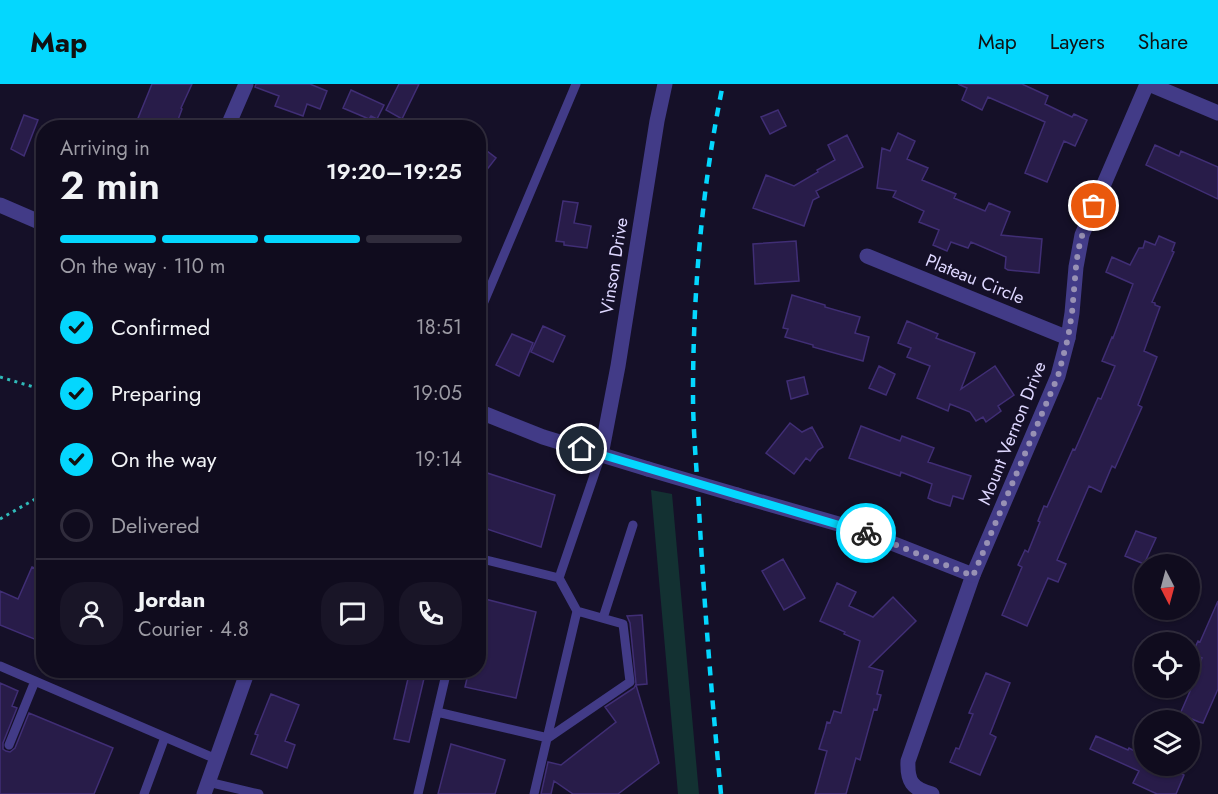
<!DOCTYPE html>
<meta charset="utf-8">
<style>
:root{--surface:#100c1e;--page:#191527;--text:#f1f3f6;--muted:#9c9ba4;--line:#302c3c;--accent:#04d7fe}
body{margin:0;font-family:Jost,sans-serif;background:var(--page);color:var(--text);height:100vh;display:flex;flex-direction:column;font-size:22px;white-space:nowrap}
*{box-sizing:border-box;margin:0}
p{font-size:20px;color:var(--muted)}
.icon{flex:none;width:33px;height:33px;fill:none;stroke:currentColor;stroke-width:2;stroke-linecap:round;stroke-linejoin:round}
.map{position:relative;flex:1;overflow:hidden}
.panel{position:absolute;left:36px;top:36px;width:450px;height:558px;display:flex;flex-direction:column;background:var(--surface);border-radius:24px;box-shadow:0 2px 4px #0004,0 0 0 2px var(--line)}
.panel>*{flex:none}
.needle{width:39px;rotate:174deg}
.controls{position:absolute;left:1134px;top:470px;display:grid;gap:12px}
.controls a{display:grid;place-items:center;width:66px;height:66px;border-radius:50%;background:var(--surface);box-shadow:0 2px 4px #0004,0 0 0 2px var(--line);font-size:30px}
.pin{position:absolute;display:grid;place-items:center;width:51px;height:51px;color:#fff;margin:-26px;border:3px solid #fff;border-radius:50%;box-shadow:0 2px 6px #0007}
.courier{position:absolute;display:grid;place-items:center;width:60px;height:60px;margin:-30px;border:4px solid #04d7fe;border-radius:50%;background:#fff;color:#222;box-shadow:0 2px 8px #0007}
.summary em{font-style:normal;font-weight:600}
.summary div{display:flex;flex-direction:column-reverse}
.summary{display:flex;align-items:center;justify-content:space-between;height:102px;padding:0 24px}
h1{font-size:39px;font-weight:600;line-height:45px}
.bar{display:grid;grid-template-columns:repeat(4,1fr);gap:9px 6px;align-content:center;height:72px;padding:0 24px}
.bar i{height:8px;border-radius:4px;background:var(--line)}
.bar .selected{background:var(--accent)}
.bar p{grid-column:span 4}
.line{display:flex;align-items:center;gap:15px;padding:0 24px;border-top:2px solid var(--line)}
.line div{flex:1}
.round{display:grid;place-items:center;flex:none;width:63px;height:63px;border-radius:24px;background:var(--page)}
ol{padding:0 24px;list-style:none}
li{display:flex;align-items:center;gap:18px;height:66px}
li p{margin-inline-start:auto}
li .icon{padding:6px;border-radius:50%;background:var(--accent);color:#111;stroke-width:4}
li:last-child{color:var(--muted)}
li i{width:33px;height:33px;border:3px solid var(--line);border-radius:50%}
header{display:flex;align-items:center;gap:36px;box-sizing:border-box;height:84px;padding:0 30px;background:var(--accent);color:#111}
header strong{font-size:28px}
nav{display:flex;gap:33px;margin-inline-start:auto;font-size:21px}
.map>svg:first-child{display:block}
.green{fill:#133132}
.building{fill:#281c49;stroke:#402e75;stroke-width:1.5}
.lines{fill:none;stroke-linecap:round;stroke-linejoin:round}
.path{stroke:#30bab9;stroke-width:3;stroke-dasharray:3 4.5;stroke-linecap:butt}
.service{stroke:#423b87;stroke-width:9}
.minor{stroke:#423b87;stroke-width:15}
.tertiary{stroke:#423b87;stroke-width:15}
.rail{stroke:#04d7fe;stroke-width:4.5;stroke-dasharray:9 8;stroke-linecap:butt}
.tertiary-bridge{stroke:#423b87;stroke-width:15}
.done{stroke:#9891b4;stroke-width:6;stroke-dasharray:0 10.8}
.route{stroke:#04d7fe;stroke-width:8}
.labels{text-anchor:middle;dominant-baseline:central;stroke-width:4.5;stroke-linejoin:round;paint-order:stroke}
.street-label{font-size:18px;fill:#ded7ff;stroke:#151028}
</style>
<header>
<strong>Map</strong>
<nav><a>Map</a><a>Layers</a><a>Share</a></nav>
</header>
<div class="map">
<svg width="1218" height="710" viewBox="0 0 1218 710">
<rect width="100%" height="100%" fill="#151028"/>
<path class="green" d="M651 406 672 410 699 710H678Z"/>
<path class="building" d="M152 0H192L181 24 182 25 175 44H134Z
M256 0H310L327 7 320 25 307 20 303 32 275 22 279 12 255 3Z
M399 0H419L402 35 386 26Z
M958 0H1022L1048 12 1045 20 1072 33 1074 30 1087 36 1075 62 1064 57 1047 98 1025 89 1045 38 988 13 982 26 962 16 967 4Z
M351 6 384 21 377 35 371 32 369 35 343 24Z
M778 26 786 42 770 50 761 33Z
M24 31 38 36 24 72 11 65Z
M898 49 915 57 907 75 928 84 922 96 956 110 954 114 985 127 989 119 1010 128 1001 151 1042 155 1039 189 1008 186 1005 184 1006 173 971 158 968 164 951 158 947 167 933 161 939 146 919 138 924 127 893 113 896 107 877 104 882 64 890 67Z
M847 51 863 83 816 107 819 113 813 116 804 142 753 124 766 91 794 102 818 88 817 86 835 76 828 61Z
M478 60 496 74 478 97Z
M1155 61 1179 72 1181 67 1218 83V115L1146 81Z
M563 117 578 119 574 139 591 142 587 164 564 161V158L556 157Z
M1159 152 1175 159 1172 167 1174 168 1152 218 1155 219V221L1160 223 1144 267 1157 273 1138 321 1142 323 1115 384 1112 382 1101 408 1089 402 1057 476 1066 480 1058 498 1048 494 1027 542 1002 531 1022 483 1018 481 1025 466 1028 468 1040 438 1038 437 1044 422 1047 423 1073 365 1075 366 1098 314 1101 315 1115 282 1102 277 1112 253 1113 254 1133 200 1106 188 1112 173 1130 181 1139 164H1143L1145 157 1155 161Z
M796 157 799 197 755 200 753 160Z
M792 211 825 221V223L860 233 855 249 869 253 863 277 813 263V261L785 253 788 245 783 244Z
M907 237 938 250 936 254 975 269 961 305 995 282 1014 311 998 322 1001 327 986 338 983 333 976 337 970 328 950 320 948 327 917 314 930 282 907 273 911 264 898 259Z
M543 242 565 252 553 278 531 268Z
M512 250 533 259 519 292 496 281Z
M879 282 895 290 886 311 869 304Z
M804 293 808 310 791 315 787 297Z
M790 339 802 348 812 343 823 363 818 366 810 377 806 374 794 390 766 369Z
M861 342 900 357 902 352 934 364 928 378 971 392 963 415 953 412 950 422 934 417 928 414 932 400 901 388 900 392 849 374Z
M478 386 555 411 541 463 478 442Z
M1136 447 1156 454 1144 480 1125 472Z
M783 475 805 514 784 526 762 487Z
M32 483 44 488V559L0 541V507L18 515Z
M837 499 856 508 849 522 873 533 893 513 916 537 869 583 883 587 877 610 881 611 877 626 874 625 860 676 856 674 846 710H815L827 667 819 665 825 646 827 638 830 639 834 627 841 629 860 557 844 550 845 548 820 537Z
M485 515 536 528 516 614 465 603 469 586H478V544Z
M1218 517V605L1203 639 1199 638 1180 630 1198 589 1196 588 1202 574 1192 570 1198 557 1200 558Z
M642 531 647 600 636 601 659 679 618 710H573L554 697 551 710H541L548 678 561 681 616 638 605 623 634 604 636 600 630 539 627 532Z
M410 586H426L409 658 394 655Z
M986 589 1010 599 990 650 996 653 980 691 950 678 956 664 959 665 973 630 969 629Z
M0 599 18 607 12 622 17 624 3 659V665L6 667 10 668 15 664 29 629 113 664 94 710H0Z
M271 610 299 621 285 657 295 661 287 684 251 670 258 651 255 650Z
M1096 652 1128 666 1129 664 1144 672V681H1165L1184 691 1176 710H1157L1133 699 1139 687 1090 665Z
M451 660 505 676 495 710H438Z"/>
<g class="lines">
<path class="path" d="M0 293 44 306
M0 435 44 410"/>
<path class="service" d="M478 232 576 0
M478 474 559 494 577 527 534 710
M559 494 601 371
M603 534 633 441
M0 582 216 675
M177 586 187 591 195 586
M437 628 548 654 630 598 623 540 577 527
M9 661 35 597
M208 698 259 710
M144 710 165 653
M418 710 447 586"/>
<path class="minor" d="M227 44 246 0
M867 172 1068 254
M932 710C912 705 907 697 908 677L973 491"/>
<path class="tertiary" d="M1149 0 1218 29
M0 121 44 140
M478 327 543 353 648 385
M601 371 618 282 657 37 665 0
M737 411 856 445 973 491 1058 292 1068 254 1072 229 1076 183 1082 151 1147 0
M204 710 248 586"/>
<path class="rail" d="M721 710C712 615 704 520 699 425 697 387 693 349 693 311 693 207 702 102 723 0"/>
<path class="tertiary-bridge" d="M648 385 737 411"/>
</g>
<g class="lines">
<path class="done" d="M866 449 973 492 1058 292 1068 254 1072 229 1076 183 1078 167 1082 152 1094 122"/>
<path class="route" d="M582 365 866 449"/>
</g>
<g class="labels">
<g class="street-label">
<text transform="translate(614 182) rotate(-81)">Vinson Drive</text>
<text transform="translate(975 195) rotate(22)">Plateau Circle</text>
<text transform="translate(1012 349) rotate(-68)">Mount Vernon Drive</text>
</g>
</g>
</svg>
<div class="controls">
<a><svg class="needle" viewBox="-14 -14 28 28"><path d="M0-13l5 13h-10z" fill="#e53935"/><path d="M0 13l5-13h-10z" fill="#9c9ba4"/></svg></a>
<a><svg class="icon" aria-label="locate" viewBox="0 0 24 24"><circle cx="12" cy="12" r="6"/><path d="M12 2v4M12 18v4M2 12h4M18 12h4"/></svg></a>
<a><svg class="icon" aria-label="layers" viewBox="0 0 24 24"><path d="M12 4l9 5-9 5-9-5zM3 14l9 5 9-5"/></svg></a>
</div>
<div class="pin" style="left:1094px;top:122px;background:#ea580c"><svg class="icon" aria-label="bag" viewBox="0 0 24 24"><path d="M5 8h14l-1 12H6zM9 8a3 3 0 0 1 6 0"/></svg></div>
<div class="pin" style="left:582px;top:365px;background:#1f2937"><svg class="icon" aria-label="home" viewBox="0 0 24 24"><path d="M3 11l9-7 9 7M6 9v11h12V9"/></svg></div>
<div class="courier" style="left:866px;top:449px"><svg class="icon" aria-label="bike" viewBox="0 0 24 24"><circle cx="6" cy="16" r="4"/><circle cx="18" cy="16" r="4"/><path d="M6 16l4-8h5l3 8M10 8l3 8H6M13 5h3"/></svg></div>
<section class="panel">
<div class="summary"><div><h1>2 min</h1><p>Arriving in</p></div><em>19:20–19:25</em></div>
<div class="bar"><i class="selected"></i><i class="selected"></i><i class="selected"></i><i></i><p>On the way · 110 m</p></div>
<ol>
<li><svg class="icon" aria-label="check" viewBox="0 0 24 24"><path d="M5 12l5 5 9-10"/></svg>Confirmed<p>18:51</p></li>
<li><svg class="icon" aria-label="check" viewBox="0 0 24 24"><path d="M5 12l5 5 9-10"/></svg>Preparing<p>19:05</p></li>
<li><svg class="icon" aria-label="check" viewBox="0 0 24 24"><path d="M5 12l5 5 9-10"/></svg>On the way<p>19:14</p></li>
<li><i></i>Delivered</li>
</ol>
<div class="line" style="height:108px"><a class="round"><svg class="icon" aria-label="person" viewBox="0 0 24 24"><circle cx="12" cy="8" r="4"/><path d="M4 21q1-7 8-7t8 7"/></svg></a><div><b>Jordan</b><p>Courier · 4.8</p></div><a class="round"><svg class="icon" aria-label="chat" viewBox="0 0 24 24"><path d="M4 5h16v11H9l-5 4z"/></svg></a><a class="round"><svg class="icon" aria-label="phone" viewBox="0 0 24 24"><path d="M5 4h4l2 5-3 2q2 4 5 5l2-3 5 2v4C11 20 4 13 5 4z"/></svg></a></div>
</section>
</div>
